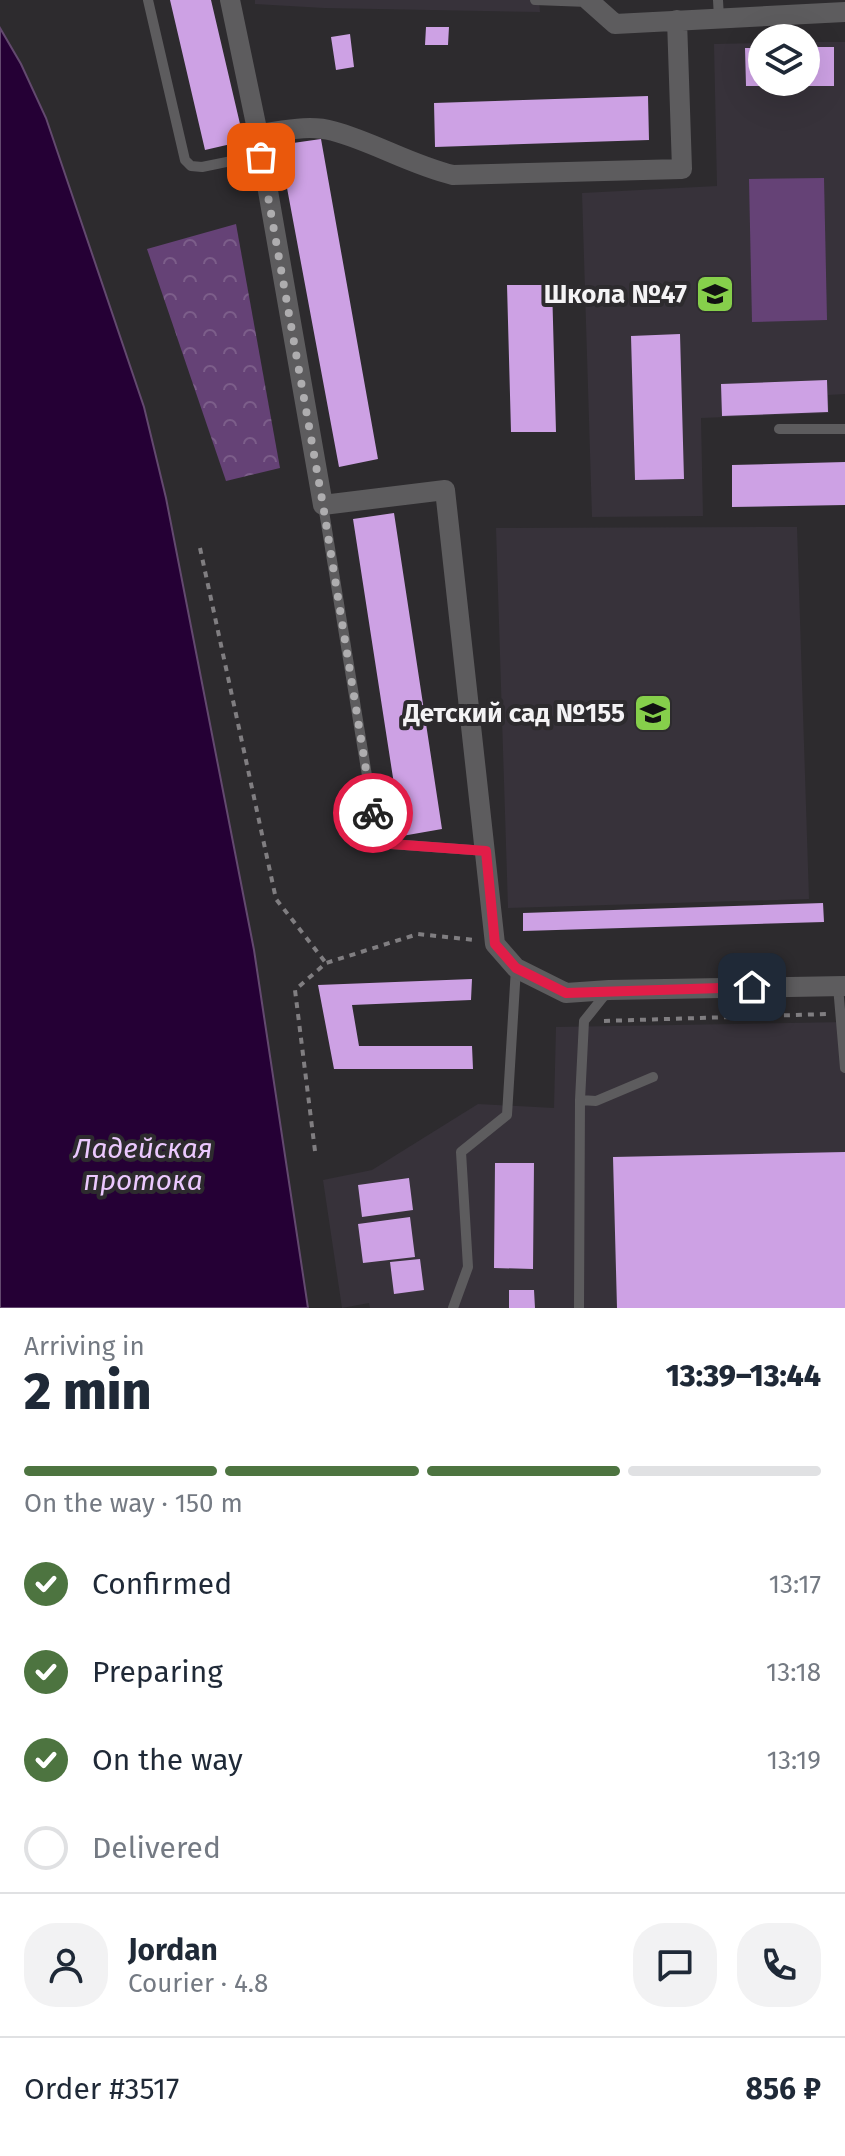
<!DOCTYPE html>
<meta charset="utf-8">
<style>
:root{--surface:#fff;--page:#f2f2f3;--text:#1f2937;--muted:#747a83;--line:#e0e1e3;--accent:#4d7440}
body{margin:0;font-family:"Fira Sans",sans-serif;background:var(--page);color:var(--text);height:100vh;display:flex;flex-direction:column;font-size:30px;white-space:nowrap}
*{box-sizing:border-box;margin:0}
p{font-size:26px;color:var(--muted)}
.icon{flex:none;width:44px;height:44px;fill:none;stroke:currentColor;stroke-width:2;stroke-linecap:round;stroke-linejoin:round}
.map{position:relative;height:1308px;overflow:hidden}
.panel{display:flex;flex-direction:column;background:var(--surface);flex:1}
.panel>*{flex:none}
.controls{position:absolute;left:748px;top:24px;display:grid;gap:16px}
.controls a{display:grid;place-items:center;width:72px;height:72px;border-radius:50%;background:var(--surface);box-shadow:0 8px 32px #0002;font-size:40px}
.pin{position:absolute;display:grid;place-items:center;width:68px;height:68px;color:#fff;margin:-34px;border-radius:16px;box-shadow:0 4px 12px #0006}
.courier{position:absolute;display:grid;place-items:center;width:80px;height:80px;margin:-40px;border:6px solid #e11d48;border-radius:50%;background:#fff;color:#222;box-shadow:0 2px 10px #0007}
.headline em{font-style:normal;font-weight:800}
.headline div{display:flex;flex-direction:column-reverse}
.headline{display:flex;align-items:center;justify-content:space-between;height:136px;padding:0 24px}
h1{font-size:52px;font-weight:800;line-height:60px}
.bar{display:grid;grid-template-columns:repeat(4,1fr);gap:12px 8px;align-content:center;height:96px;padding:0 24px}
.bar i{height:10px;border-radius:6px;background:var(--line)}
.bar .active{background:var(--accent)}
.bar p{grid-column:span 4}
.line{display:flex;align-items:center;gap:20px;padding:0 24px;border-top:2px solid var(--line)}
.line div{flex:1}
.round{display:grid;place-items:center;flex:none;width:84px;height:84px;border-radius:32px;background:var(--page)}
ol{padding:0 24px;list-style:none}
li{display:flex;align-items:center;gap:24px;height:88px}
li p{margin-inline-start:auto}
li .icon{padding:8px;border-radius:50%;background:var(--accent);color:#fff;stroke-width:4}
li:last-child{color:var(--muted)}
li i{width:44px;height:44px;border:4px solid var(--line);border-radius:50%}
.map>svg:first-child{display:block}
.built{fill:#37323a}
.grass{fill:#654276}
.park{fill:url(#park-crowns)}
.water{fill:#250035;stroke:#63496f;stroke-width:2}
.building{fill:#cda1e4}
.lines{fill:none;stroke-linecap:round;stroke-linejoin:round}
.path{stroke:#807e81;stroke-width:4;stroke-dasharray:6 6;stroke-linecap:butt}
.service{stroke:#5d5c5e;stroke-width:10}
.minor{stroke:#5d5c5e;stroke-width:20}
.done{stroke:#aeadaf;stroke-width:8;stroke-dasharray:0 14.4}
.route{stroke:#e11d48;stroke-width:10}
.labels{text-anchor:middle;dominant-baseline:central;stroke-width:8;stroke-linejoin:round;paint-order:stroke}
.poi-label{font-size:26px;font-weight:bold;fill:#f4f3f5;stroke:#2d2b2e;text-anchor:end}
.water-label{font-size:28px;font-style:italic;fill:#ebc8fe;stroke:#2d2b2e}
</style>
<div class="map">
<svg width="845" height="1308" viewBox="0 0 845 1308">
<defs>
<pattern id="park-crowns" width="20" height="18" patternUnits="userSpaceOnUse" patternTransform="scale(2)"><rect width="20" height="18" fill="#654276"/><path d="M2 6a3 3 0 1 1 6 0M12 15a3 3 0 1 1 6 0" fill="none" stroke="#7c5e8a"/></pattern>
</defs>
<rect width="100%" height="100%" fill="#2d2b2e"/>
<path class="built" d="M255 0H539L540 12 324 8 255 4Z
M806 42H845V394L828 395 829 413 701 418 703 516 592 517 582 193 717 186 714 44 762 43V82H806Z
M797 527 809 899 508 908 496 528Z
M845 1022V1308H370L369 1303 342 1308 323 1180 372 1170 478 1104 554 1108 556 1027Z"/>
<path class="grass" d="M824 178 827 320 752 322 749 179Z"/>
<path class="park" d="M236 224 280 468 226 481 147 249Z"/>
<path class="water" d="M0 28 21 64 46 118 144 407 166 498 254 950 308 1308H0Z"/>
<path class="building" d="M170 0H211L244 141 205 150Z
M426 27H449L448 45H425Z
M350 34 354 67 336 70 331 37Z
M806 47H834V86H746L745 48H762V82H806Z
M648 96 649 140 435 147 434 103Z
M321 139 378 459 339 467 279 145Z
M507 285H552L556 432H511Z
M680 334 684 479 635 480 631 336Z
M827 380 828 412 722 416 721 384Z
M845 462V505L732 507V465Z
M394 513 442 829 402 836 353 519Z
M823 903 824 922 523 931V913Z
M472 979 471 1000 352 1005 359 1046H472L473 1069H334L318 985Z
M845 1152V1308H617L613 1157Z
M495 1163H534L533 1269 494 1268Z
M409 1178 413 1210 362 1217 358 1185Z
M410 1217 415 1257 363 1263 358 1224Z
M420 1259 424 1290 394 1294 390 1262Z
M509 1290H534L535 1308H509Z"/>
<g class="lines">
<path class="path" d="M200 548 276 899 326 963
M604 1021 827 1014
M315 1151 295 990 326 963 418 934 475 940"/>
<path class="service" d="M148 0 185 160 191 166 202 167 261 155
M535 0 588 2
M718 0 719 18
M779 429H845
M323 505 376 831 391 844 486 851
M838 986 845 1068
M580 1100 596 1101 653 1077
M453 1308 468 1267 461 1152 507 1115 516 968
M579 1308 580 1100 584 1021 608 991"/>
<path class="minor" d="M230 0 258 134 323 505 445 490 495 944 516 968 566 993 609 990 845 986
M588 0 615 24 845 12
M258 134C282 131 309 124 333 131 374 142 411 165 453 175L682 169 677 20"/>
</g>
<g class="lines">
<path class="done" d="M261 157 323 505 373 813"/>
<path class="route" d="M373 813 376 831 391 844 486 851 495 944 516 968 566 993 752 987"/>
</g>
<defs>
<g id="school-square" transform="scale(2)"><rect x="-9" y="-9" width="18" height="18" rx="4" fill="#86cf4b" stroke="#2d2b2e"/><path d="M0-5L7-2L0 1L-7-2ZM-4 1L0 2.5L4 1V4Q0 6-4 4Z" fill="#111"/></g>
</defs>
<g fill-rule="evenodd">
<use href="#school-square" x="715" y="294"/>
<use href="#school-square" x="653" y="713"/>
</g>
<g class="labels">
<g class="poi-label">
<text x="687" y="294">Школа №47</text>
<text x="625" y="713">Детский сад №155</text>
</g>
<g class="water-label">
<text x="143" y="1148">Ладейская<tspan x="143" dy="32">протока</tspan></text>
</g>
</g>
</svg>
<div class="controls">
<a><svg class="icon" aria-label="layers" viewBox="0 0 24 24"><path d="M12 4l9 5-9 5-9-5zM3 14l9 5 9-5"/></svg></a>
</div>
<div class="pin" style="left:261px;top:157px;background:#ea580c"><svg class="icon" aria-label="bag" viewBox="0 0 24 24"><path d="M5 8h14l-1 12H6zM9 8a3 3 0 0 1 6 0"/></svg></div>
<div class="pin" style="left:752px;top:987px;background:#1f2937"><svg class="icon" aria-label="home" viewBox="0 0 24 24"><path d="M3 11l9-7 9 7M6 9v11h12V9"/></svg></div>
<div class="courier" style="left:373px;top:813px"><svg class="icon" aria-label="bike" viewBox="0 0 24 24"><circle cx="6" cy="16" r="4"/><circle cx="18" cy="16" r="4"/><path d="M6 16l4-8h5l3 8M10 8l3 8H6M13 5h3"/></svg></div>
</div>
<section class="panel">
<div class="headline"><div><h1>2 min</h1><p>Arriving in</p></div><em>13:39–13:44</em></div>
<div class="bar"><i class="active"></i><i class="active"></i><i class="active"></i><i></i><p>On the way · 150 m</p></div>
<ol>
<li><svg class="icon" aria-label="check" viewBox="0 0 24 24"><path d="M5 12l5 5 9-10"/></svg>Confirmed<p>13:17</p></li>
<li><svg class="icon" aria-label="check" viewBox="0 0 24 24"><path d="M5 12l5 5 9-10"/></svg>Preparing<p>13:18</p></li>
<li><svg class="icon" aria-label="check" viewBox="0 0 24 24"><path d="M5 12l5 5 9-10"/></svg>On the way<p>13:19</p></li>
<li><i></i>Delivered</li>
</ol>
<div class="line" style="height:144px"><a class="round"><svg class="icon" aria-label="person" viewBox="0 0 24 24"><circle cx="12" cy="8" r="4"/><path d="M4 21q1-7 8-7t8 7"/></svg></a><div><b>Jordan</b><p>Courier · 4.8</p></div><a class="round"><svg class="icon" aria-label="chat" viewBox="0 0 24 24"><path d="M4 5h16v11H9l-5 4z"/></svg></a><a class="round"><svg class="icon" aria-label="phone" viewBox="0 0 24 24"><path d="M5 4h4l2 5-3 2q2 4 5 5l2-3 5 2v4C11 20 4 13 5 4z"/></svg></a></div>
<div class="line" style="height:104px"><div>Order #3517</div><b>856 ₽</b></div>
</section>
